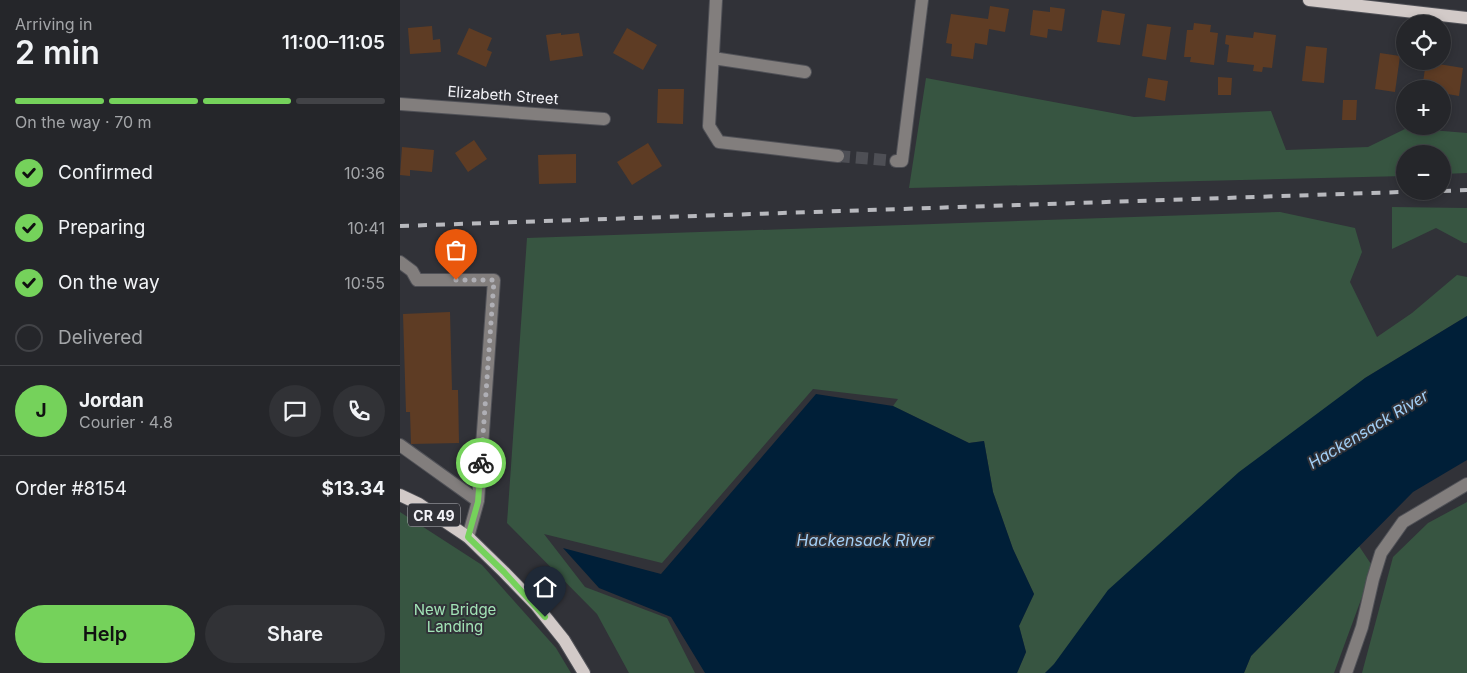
<!DOCTYPE html>
<meta charset="utf-8">
<style>
:root{--surface:#25262a;--page:#313236;--text:#f1f3f6;--muted:#a3a5a8;--line:#424347;--accent:#75d25b}
body{margin:0;font-family:Inter,sans-serif;background:var(--page);color:var(--text);height:100vh;display:flex;flex-direction:column;font-size:19px;white-space:nowrap}
*{box-sizing:border-box;margin:0}
p{font-size:16px;color:var(--muted)}
.icon{flex:none;width:28px;height:28px;fill:none;stroke:currentColor;stroke-width:2;stroke-linecap:round;stroke-linejoin:round}
.map{position:relative;flex:1;overflow:hidden}
.drawer{display:flex;flex-direction:column;background:var(--surface);width:400px}
.drawer>*{flex:none}
.buttons{position:absolute;left:996px;top:15px;display:grid;gap:10px}
.buttons a{display:grid;place-items:center;width:55px;height:55px;border-radius:50%;background:var(--surface);box-shadow:0 2px 8px #0003,0 0 0 1px var(--line);font-size:25px}
.pin{position:absolute;display:grid;place-items:center;width:42px;height:42px;color:#fff;margin:-51px -21px;border-radius:50% 50% 50% 0;rotate:-45deg;box-shadow:0 0 5px #0007}
.pin .icon{rotate:45deg}
.courier{position:absolute;display:grid;place-items:center;width:50px;height:50px;margin:-25px;border:4px solid #75d25b;border-radius:50%;background:#fff;color:#222;box-shadow:0 1px 6px #0007}
.summary em{font-style:normal;font-weight:600}
.summary div{display:flex;flex-direction:column-reverse}
.summary{display:flex;align-items:center;justify-content:space-between;height:85px;padding:0 15px}
h1{font-size:32px;font-weight:600;line-height:38px}
.bar{display:grid;grid-template-columns:repeat(4,1fr);gap:8px 5px;align-content:center;height:60px;padding:0 15px}
.bar i{height:6px;border-radius:4px;background:var(--line)}
.bar .active{background:var(--accent)}
.bar p{grid-column:span 4}
.line{display:flex;align-items:center;gap:12px;padding:0 15px;border-top:1px solid var(--line)}
.line div{flex:1}
.round{display:grid;place-items:center;flex:none;width:52px;height:52px;border-radius:26px;background:var(--page)}
ol{padding:0 15px;list-style:none}
li{display:flex;align-items:center;gap:15px;height:55px}
li p{margin-inline-start:auto}
li .icon{padding:5px;border-radius:50%;background:var(--accent);color:#111;stroke-width:4}
li:last-child{color:var(--muted)}
li i{width:28px;height:28px;border:2px solid var(--line);border-radius:50%}
.primary-button{display:flex;gap:10px;margin-top:auto;padding:10px 15px}
.primary-button a{flex:1;height:58px;border-radius:30px;background:var(--accent);color:#111;font-size:20px;font-weight:600;line-height:58px;text-align:center}
.primary-button a+a{background:var(--page);color:var(--text)}
main{display:flex;flex:1;min-height:0}
.map>svg:first-child{display:block}
.green{fill:#375541}
.water{fill:#001f38}
.building{fill:#5e3c24}
.lines{fill:none;stroke-linecap:round;stroke-linejoin:round}
.minor-tunnel{stroke:#4e4f55;stroke-width:12;stroke-dasharray:12 6;stroke-linecap:butt}
.minor-casing{stroke:#505157;stroke-width:14}
.major-casing{stroke:#505157;stroke-width:14}
.minor{stroke:#827e7d;stroke-width:12}
.major{stroke:#d2cac8;stroke-width:12}
.rail{stroke:#b8b9be;stroke-width:4;stroke-dasharray:9 9;stroke-linecap:butt}
.done{stroke:#afafb5;stroke-width:5;stroke-dasharray:0 9}
.route{stroke:#75d25b;stroke-width:6}
.labels{text-anchor:middle;dominant-baseline:central;stroke-width:4;stroke-linejoin:round;paint-order:stroke}
.shield{fill:#313238;stroke:#b9b9be;stroke-width:1}
.shield-label{font-size:14px;font-weight:bold;fill:#f3f3f8}
.street-label{font-size:15px;fill:#f3f3f8;stroke:#313238}
.park-label{font-size:15px;fill:#a2e3b6;stroke:#313238}
.water-label{font-size:16px;font-style:italic;fill:#a2cff6;stroke:#313238}
</style>
<main>
<section class="drawer">
<div class="summary"><div><h1>2 min</h1><p>Arriving in</p></div><em>11:00–11:05</em></div>
<div class="bar"><i class="active"></i><i class="active"></i><i class="active"></i><i></i><p>On the way · 70 m</p></div>
<ol>
<li><svg class="icon" aria-label="check" viewBox="0 0 24 24"><path d="M5 12l5 5 9-10"/></svg>Confirmed<p>10:36</p></li>
<li><svg class="icon" aria-label="check" viewBox="0 0 24 24"><path d="M5 12l5 5 9-10"/></svg>Preparing<p>10:41</p></li>
<li><svg class="icon" aria-label="check" viewBox="0 0 24 24"><path d="M5 12l5 5 9-10"/></svg>On the way<p>10:55</p></li>
<li><i></i>Delivered</li>
</ol>
<div class="line" style="height:90px"><b class="round" style="background:var(--accent);color:#111">J</b><div><b>Jordan</b><p>Courier · 4.8</p></div><a class="round"><svg class="icon" aria-label="chat" viewBox="0 0 24 24"><path d="M4 5h16v11H9l-5 4z"/></svg></a><a class="round"><svg class="icon" aria-label="phone" viewBox="0 0 24 24"><path d="M5 4h4l2 5-3 2q2 4 5 5l2-3 5 2v4C11 20 4 13 5 4z"/></svg></a></div>
<div class="line" style="height:65px"><div>Order #8154</div><b>$13.34</b></div>
<div class="primary-button"><a>Help</a><a>Share</a></div>
</section>
<div class="map">
<svg width="1067" height="673" viewBox="0 0 1067 673">
<rect width="100%" height="100%" fill="#313238"/>
<path class="green" d="M526 78 734 117 871 111 886 150 968 147 1007 128 1067 133V173L1043 174 1042 154H1005V176L509 188Z
M992 207 1067 208V243H1064L1036 228 992 249Z
M880 212 955 228 962 252 950 282 977 337 1012 313 1057 275 1067 277V316L965 378 645 673H617L626 652 619 626 634 594 613 549 593 492 584 441 569 443 493 406 498 399 413 389 262 563 144 534 185 587 267 618 295 673H229L197 614 107 523 127 238Z
M1067 502V673H962L993 557 1028 523Z
M0 512 82 565 156 648 171 673H0Z
M959 546 973 567 934 673H844L851 656Z"/>
<path class="water" d="M1067 316V460L1013 492 851 656 844 673H645L654 664 708 590 839 472 965 378Z
M416 394 493 406 569 443 584 441 593 492 613 549 634 594 619 626 626 652 617 673H305L271 617 199 588 163 548 261 574Z"/>
<path class="building" d="M590 6 609 9 605 32 589 29 587 45 575 43 573 59 551 56 552 44 546 43 551 14 588 19Z
M650 7 665 9 662 31 648 29 647 38 630 35 633 10 650 12Z
M702 10 725 14 720 45 697 42Z
M794 23 811 25 810 32 818 33 814 65 790 62 791 57H784L787 30H793Z
M747 24 771 27 766 60 742 56Z
M32 26 33 40 40 39 41 52 10 54 8 28Z
M69 28 92 38 87 50 92 52 86 67 57 54Z
M227 28 257 45 243 70 213 53Z
M854 32 876 35 872 68 863 67 862 72 853 71 854 65 827 62 829 45 825 44 826 35 853 38Z
M161 33V35L179 33 183 56 150 61 146 35Z
M906 46 927 48 924 83 902 81Z
M980 53 1000 56 995 92 975 89Z
M1026 62 1063 68 1059 96 1042 93V89H1022Z
M818 77 832 78 831 95H818Z
M748 78 768 81 765 101 745 97Z
M258 89H284L283 124 257 123Z
M943 100H957L956 120H942Z
M74 140 87 159 68 172 55 153Z
M248 143 262 166 232 185 217 162Z
M2 147 34 150 32 172 10 170V176L0 175Z
M176 154V183L139 184 138 155Z
M50 312 52 390H58L59 443 11 444 10 412H6L3 314Z"/>
<g class="lines">
<path class="minor-tunnel" d="M438 156 496 161"/>
<g class="minor-casing">
<path id="minor" d="M316 0 309 126 319 142 438 156
M313 58 405 72
M0 104 204 119
M496 161H502L522 0
M0 262 12 271 17 280H94L78 501 68 537
M0 445 78 501
M946 673 962 627 973 579 981 553 1003 522 1067 484"/>
</g>
<g class="major-casing">
<path id="major" d="M909 0 1067 18
M0 495 19 504 68 537 104 572 136 605 164 640 184 673"/>
</g>
<use href="#minor" class="minor"/>
<use href="#major" class="major"/>
<path class="rail" d="M1042 191 1067 190
M0 226 1030 191"/>
</g>
<g class="lines">
<path class="done" d="M56 280H94L81 463"/>
<path class="route" d="M81 463 78 502 68 537 104 572 145 617"/>
</g>
<g class="labels">
<rect class="shield" x="8" y="503.5" width="52" height="23" rx="4"/>
<g class="shield-label">
<text x="34" y="515">CR 49</text>
</g>
<g class="street-label">
<text transform="translate(103 95) rotate(4)">Elizabeth Street</text>
</g>
<g class="park-label">
<text x="55" y="609">New Bridge<tspan x="55" dy="17">Landing</tspan></text>
</g>
<g class="water-label">
<text transform="translate(968 429) rotate(-31)">Hackensack River</text>
<text x="465" y="540">Hackensack River</text>
</g>
</g>
</svg>
<div class="buttons">
<a><svg class="icon" aria-label="locate" viewBox="0 0 24 24"><circle cx="12" cy="12" r="6"/><path d="M12 2v4M12 18v4M2 12h4M18 12h4"/></svg></a>
<a>+</a>
<a>−</a>
</div>
<div class="pin" style="left:56px;top:280px;background:#ea580c"><svg class="icon" aria-label="bag" viewBox="0 0 24 24"><path d="M5 8h14l-1 12H6zM9 8a3 3 0 0 1 6 0"/></svg></div>
<div class="pin" style="left:145px;top:617px;background:#1f2937"><svg class="icon" aria-label="home" viewBox="0 0 24 24"><path d="M3 11l9-7 9 7M6 9v11h12V9"/></svg></div>
<div class="courier" style="left:81px;top:463px"><svg class="icon" aria-label="bike" viewBox="0 0 24 24"><circle cx="6" cy="16" r="4"/><circle cx="18" cy="16" r="4"/><path d="M6 16l4-8h5l3 8M10 8l3 8H6M13 5h3"/></svg></div>
</div>
</main>
